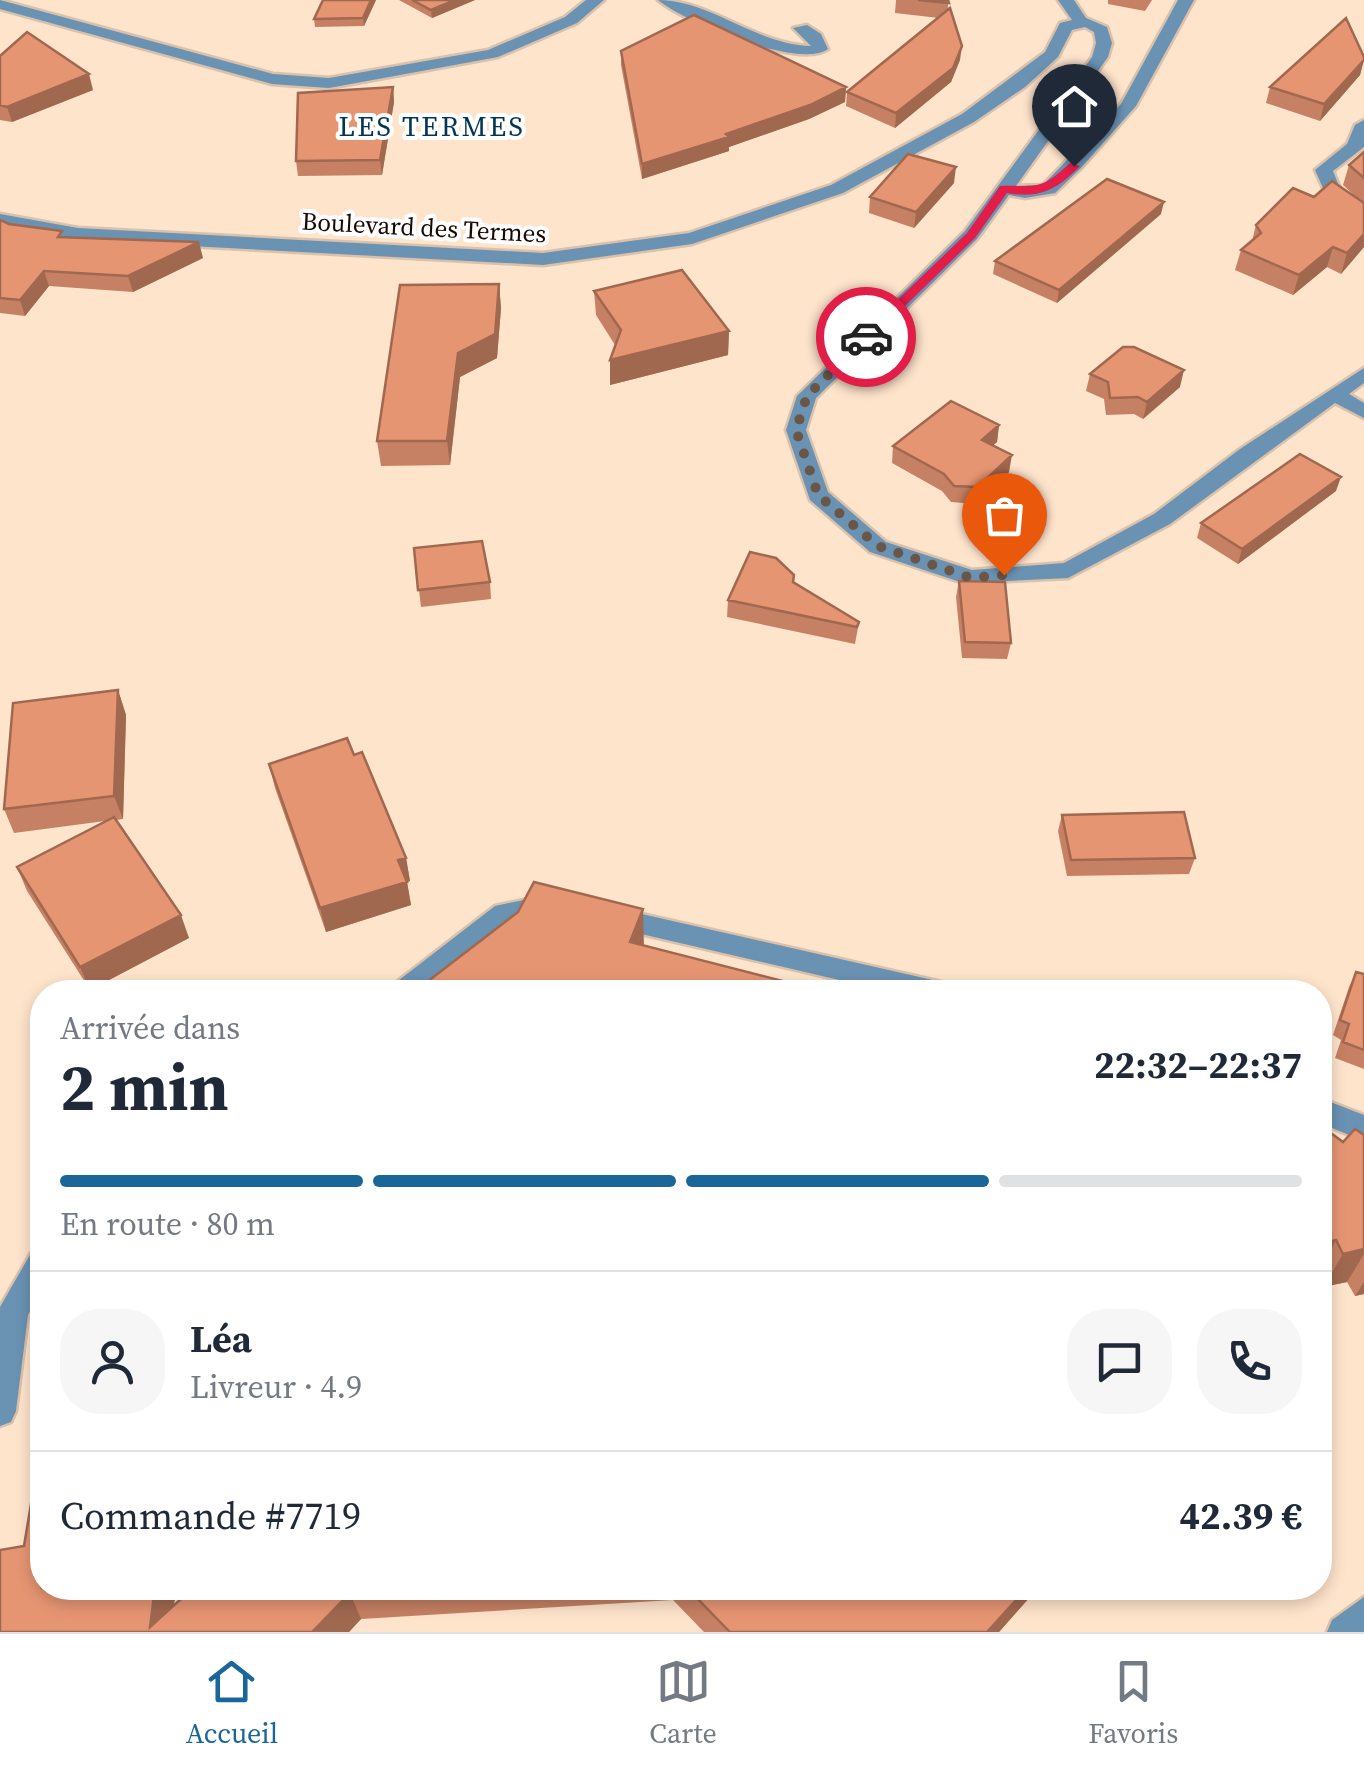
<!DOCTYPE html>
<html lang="fr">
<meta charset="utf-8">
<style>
:root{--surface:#fff;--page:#f6f6f7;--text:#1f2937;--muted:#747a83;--line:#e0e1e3;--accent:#1b6699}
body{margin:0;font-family:"Source Serif 4",serif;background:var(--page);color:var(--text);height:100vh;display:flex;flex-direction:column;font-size:38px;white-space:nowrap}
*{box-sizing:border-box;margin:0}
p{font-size:32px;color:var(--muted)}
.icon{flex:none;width:55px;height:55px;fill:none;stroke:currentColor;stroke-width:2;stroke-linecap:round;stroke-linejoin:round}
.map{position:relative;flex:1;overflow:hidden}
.sheet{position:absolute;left:30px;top:980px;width:1302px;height:620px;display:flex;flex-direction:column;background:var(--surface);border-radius:40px;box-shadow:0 5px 15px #0003}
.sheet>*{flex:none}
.pin{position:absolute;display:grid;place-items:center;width:85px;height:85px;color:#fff;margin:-102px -42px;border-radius:50% 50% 50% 0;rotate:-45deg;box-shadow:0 0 10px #0007}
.pin .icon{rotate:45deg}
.courier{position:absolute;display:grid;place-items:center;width:100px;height:100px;margin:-50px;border:8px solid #e11d48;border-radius:50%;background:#fff;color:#222;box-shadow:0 2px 12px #0007}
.overview em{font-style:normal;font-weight:700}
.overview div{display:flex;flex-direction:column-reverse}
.overview{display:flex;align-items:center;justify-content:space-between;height:170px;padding:0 30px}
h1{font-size:65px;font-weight:700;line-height:75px}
.bar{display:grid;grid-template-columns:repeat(4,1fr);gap:15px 10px;align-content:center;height:120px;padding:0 30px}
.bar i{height:12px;border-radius:8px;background:var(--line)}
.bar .active{background:var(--accent)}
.bar p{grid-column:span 4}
.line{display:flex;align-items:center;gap:25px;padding:0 30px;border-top:2px solid var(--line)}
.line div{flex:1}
.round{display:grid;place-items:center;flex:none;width:105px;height:105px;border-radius:40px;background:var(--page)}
.dock{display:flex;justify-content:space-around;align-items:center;height:140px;border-top:2px solid var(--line);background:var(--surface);font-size:28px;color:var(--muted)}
.dock a{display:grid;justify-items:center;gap:5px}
.dock .active{color:var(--accent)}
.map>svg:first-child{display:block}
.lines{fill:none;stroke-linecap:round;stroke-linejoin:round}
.minor-casing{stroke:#dac1ab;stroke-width:5}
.minor{fill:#6a92b3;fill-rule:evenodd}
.wall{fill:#c68063}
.shaded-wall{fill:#a16850}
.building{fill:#e69573;stroke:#a16850;stroke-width:2.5}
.route{fill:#e11d48}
.done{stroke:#6a5647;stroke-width:10;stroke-dasharray:0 18}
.labels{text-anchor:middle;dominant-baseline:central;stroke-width:8;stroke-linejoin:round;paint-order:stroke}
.far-street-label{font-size:25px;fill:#1a0900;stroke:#fff}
.far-neighbourhood-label{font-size:28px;letter-spacing:2.5px;fill:#003557;stroke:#fff}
</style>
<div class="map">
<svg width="1364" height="1632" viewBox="0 0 1364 1632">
<rect width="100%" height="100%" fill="#ffe4cc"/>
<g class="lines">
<g class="minor-casing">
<path id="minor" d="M0 0 273 74 329 78 488 50 565 17 586 0H604L577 23 498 57 329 88 272 84 0 9Z
M658 0C711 0 756 45 811 46L793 28 807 25 821 34 828 49C800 70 684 22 658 0Z
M1058 0H1074L1086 18 1107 27 1112 43 1108 57 1016 186 1043 185 1121 104 1178 0H1194L1136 106 1080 169 1055 193 1025 198 1009 195 977 239 816 398 806 430 828 492 886 542 972 570 1064 563 1154 514 1240 449 1364 368V383L1349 394 1364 403V418L1335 403 1170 524 1068 578 963 583 870 552 810 500 786 430 797 396 965 231 1092 57 1096 43 1094 32 1085 27 1072 30 1058 57 1025 87 974 122 843 193 692 244 543 265 78 240 0 224V214L78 228 543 253 689 233 831 185 962 114 1045 52 1060 23 1072 20Z
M1364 120V147L1333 171 1341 191 1364 209V223L1327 197 1315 170 1347 144 1355 125Z
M552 894 561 897 565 904 561 911 511 922 423 992H391L394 984 495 906Z
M611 907 937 981 947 984 951 992H891L611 927 602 924 598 917 602 910Z
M1320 1098 1364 1115V1141L1320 1123Z
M42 1249V1290L28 1315 16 1411 11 1422 0 1426V1307L31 1253Z
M1364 1597V1632H1327L1332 1620Z"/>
</g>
<use href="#minor" class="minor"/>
</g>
<path class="wall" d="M376 0 364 26 315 27 314 19Z
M399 0H475L432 18Z
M896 0H948V10L960 60 951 82 895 128 846 106 847 92 939 18 895 13Z
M1108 0H1152L1145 11 1108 4Z
M621 51 846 87 845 102 809 119 729 147V151L642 179 621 65Z
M0 56 93 90 12 122 0 120Z
M1364 57 1360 75 1320 121 1266 103 1270 87Z
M393 87 394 102 382 175 298 176 296 161Z
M1364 152V247L1341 274 1327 267 1293 295 1235 270 1241 250 1252 241 1256 225 1314 197 1358 199 1343 185 1349 165Z
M954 183 914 228 869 213 870 197Z
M1161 214 1057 303 993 274 995 261Z
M0 220 9 224 64 237 203 258 133 292 49 286 25 316 0 313Z
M499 284 501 308 497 358 460 377 450 465 381 466 377 441Z
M594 291 729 331 728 355 610 385V360L615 345 596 315Z
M1090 374 1180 387 1143 419 1134 414 1106 415 1104 399 1086 391Z
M999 425 997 442 992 446 1009 472 976 504 951 502 942 491 892 463 893 446Z
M1336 491 1238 564 1197 538 1201 523Z
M414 548 490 582 491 599 421 607Z
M959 581 1011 643 1007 659 962 658 956 597Z
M794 583 859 622 855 644 727 617 728 600Z
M118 690 126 715 123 819 116 820 189 938 90 990 27 891 17 867 105 821 14 833 4 809Z
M354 755 406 858 410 881 407 882 411 905 326 932 275 788 269 764Z
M1062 815 1195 858 1189 874 1067 876 1058 831Z
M1356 972 1364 974V1069L1335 1058 1341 1040 1333 1035 1349 987Z
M1320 1125 1343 1142 1364 1135V1294L1355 1296 1347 1282 1323 1287 1320 1281Z
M42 1588H176L174 1605 193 1588H1038L999 1632H704L673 1600 361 1619 349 1632Z"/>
<path class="shaded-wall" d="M371 0H376L364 26 363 18Z
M455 0H475L432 18 431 10Z
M962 46 960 60 951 82 895 128 896 113Z
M1364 60 1360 75 1320 121 1324 104Z
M89 74 93 90 12 122 7 107Z
M393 87 394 102 382 175 380 160Z
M846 87 845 102 809 119 729 147V151L642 179V164L726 134Z
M956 167 954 183 914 228 916 212Z
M1164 202 1161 214 1057 303 1059 290Z
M1364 234V247L1341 274 1347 253Z
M199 242 203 258 133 292 128 276Z
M1333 247 1327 267 1293 295 1299 275Z
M44 271 49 286 25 316 20 300Z
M499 284 501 308 497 358 460 377 450 465 447 441 458 353Z
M729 331 728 355 610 385V360Z
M1184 370 1180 387 1143 419 1147 402Z
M999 425 997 442 979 457 982 440Z
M1012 455 1009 472 976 504 978 487Z
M1341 477 1336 491 1238 564 1242 549Z
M118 690 126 715 123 819 114 796Z
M406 858 410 881 407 882 411 905 326 932 320 908 398 860Z
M643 909 644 947 630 942Z
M181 915 189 938 90 990 80 967Z
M1336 1240 1320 1268V1244Z
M1364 1249V1254L1347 1282 1323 1287 1343 1254Z
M1364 1282V1294L1355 1296Z
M155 1588H176L171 1632 150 1627Z
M1027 1588H1038L999 1632H987Z
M350 1593 361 1619 349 1632H312Z"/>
<path class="building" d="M323 0H371L363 18 314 19Z
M412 0H455L431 10Z
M918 0H948L949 3Z
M950 8 962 46 953 68 896 113 847 92Z
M694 15 846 87 810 105 726 134 729 137 642 164 621 51Z
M1346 18 1364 57V60L1324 104 1270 87Z
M27 32 89 74 7 107 0 105V56Z
M393 87 380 160 296 161 298 93Z
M1364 152V178L1349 165Z
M908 154 956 167 916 212 870 197Z
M1107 179 1164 202 1059 290 995 261Z
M1332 181 1364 203V234L1347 253 1333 247 1299 275 1241 250 1261 233 1256 225 1293 188 1314 197Z
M0 220 9 224 62 231 58 237 199 242 128 276 44 271 20 300 0 298Z
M682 270 729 331 610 360 621 330 594 291Z
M499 284 495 334 458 353 447 441H377L400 285Z
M1123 347H1134L1184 370 1147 402 1138 397 1110 398 1108 382 1090 374Z
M951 401 999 425 982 440 1012 455 978 487 954 486 944 474 893 446Z
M1300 454 1341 477 1242 549 1201 523Z
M482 541 490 582 418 590 414 548Z
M750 552 776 558 794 575 793 582 859 622 857 627 728 600Z
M959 581 1005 582 1011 643 965 642Z
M118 690 114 796 4 809 13 703Z
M347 738 354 755 362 752 406 858 398 860 407 882 320 908 269 764Z
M1184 812 1195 858 1071 860 1062 815Z
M114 817 181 915 80 967 17 867Z
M534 882 643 909 630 942 826 992H414L518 912Z
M1356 972 1364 974V1050L1343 1042 1349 1024 1340 1020Z
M1320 1125 1343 1142 1355 1129 1364 1135V1249L1343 1254 1336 1240 1320 1244Z
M42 1438V1588H155L150 1627 193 1588H440L350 1593 312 1632H0V1550L24 1546Z
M687 1588H1027L987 1632H730Z"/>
<path class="route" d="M1070 163 1080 166C1058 189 1040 199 1007 193L975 238 870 340H861V335L967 233 1000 186C1038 185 1040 191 1070 163Z"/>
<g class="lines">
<path class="done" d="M866 337 807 396 796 430 818 495 878 546 971 578 1004 575"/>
</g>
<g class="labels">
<g class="far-street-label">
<text transform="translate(424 227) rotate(3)">Boulevard des Termes</text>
</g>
<g class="far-neighbourhood-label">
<text x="432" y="126">LES TERMES</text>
</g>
</g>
</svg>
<div class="pin" style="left:1004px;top:575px;background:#ea580c"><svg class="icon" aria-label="bag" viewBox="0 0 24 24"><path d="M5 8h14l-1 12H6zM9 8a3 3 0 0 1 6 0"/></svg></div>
<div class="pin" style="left:1074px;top:166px;background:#1f2937"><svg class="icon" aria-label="home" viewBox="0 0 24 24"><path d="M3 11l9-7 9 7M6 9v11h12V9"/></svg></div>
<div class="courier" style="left:866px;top:337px"><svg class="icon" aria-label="car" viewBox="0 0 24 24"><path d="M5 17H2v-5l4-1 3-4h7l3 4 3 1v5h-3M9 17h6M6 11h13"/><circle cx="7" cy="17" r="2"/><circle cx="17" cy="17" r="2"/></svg></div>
<section class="sheet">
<div class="overview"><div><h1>2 min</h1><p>Arrivée dans</p></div><em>22:32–22:37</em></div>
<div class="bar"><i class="active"></i><i class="active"></i><i class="active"></i><i></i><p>En route · 80 m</p></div>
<div class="line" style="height:180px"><a class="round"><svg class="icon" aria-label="person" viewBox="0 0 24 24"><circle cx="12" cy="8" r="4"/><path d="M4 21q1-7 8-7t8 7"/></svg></a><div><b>Léa</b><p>Livreur · 4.9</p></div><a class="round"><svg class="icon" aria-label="chat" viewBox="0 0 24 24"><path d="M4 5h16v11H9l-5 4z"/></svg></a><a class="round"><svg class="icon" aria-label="phone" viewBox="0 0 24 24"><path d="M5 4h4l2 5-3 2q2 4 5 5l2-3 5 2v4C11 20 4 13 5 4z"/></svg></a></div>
<div class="line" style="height:130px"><div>Commande #7719</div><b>42.39 €</b></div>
</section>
</div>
<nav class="dock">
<a class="active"><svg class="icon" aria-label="home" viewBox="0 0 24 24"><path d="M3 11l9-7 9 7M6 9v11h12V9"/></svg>Accueil</a>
<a><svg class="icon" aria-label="map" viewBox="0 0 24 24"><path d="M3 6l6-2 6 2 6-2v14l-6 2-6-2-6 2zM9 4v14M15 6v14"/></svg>Carte</a>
<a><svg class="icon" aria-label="saved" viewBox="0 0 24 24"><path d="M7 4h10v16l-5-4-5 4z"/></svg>Favoris</a>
</nav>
